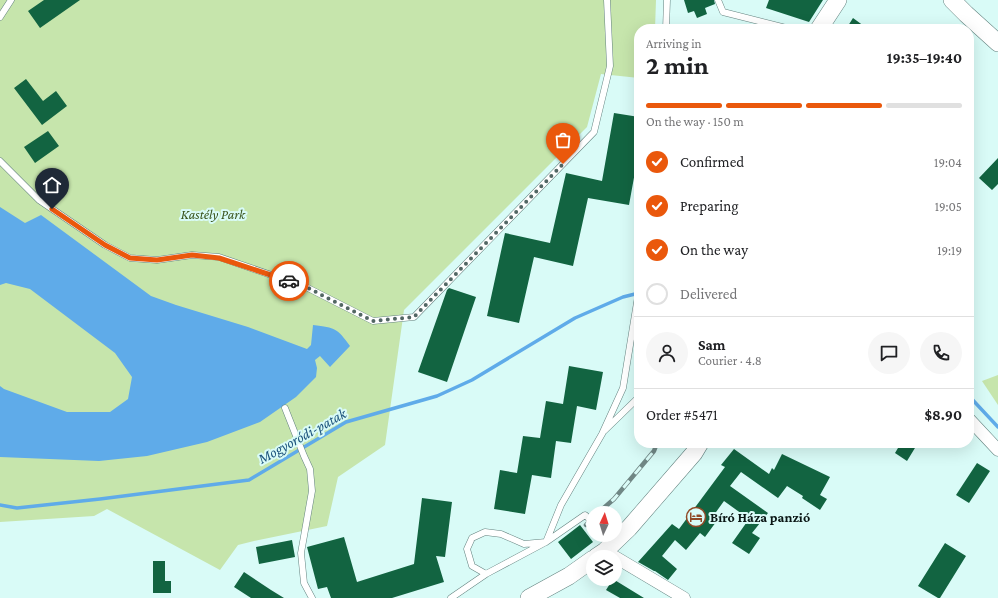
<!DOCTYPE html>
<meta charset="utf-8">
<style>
:root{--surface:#fff;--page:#f6f6f6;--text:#202124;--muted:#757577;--line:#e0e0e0;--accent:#ea580c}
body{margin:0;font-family:"Crimson Pro",serif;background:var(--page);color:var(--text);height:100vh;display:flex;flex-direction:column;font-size:15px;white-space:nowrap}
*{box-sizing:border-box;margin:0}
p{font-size:13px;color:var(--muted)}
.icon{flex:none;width:22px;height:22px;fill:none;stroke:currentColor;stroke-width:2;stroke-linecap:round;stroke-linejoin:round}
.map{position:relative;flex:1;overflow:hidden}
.side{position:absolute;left:634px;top:24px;width:340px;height:424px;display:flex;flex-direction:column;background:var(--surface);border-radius:16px;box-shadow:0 4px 16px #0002}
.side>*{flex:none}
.needle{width:26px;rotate:4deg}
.buttons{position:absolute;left:586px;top:506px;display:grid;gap:8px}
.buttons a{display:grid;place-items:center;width:36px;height:36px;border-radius:50%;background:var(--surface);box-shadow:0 4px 16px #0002;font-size:20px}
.pin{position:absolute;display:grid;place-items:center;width:34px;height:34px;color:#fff;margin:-41px -17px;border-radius:50% 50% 50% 0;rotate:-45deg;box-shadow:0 0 4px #0007}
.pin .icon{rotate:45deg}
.courier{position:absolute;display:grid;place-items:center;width:40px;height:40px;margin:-20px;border:3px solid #ea580c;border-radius:50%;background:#fff;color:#222;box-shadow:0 1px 5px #0007}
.headline em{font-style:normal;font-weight:700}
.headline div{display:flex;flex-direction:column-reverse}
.headline{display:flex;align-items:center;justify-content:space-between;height:68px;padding:0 12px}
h1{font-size:26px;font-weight:700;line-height:30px}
.bar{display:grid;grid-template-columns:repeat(4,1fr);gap:6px 4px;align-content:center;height:48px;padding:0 12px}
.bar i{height:5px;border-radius:3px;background:var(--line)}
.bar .current{background:var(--accent)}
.bar p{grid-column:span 4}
.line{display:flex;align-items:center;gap:10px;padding:0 12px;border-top:1px solid var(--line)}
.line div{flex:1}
.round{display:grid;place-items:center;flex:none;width:42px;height:42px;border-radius:21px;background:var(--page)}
ol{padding:0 12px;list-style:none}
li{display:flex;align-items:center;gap:12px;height:44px}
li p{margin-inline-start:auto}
li .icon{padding:4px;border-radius:50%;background:var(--accent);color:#fff;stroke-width:4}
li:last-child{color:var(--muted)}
li i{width:22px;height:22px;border:2px solid var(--line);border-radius:50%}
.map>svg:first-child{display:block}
.green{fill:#c6e5ac}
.water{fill:#5fabe9}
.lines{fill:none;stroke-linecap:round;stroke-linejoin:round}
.stream{stroke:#5fabe9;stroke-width:3.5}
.building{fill:#126441}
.lane-casing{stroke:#63827f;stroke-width:7}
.street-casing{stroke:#63827f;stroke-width:13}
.secondary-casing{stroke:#63827f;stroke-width:18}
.lane{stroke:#fff;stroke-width:6}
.street{stroke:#fff;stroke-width:12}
.secondary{stroke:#fff;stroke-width:17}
.rail-casing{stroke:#708785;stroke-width:4.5}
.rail{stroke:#d9fbf7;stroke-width:3;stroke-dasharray:9;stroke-linecap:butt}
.done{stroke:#526664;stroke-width:4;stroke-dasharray:0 7.2}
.route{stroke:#ea580c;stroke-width:5}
.labels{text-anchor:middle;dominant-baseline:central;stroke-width:4;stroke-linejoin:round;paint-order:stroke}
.park-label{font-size:14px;font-style:italic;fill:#39541b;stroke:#d9fbf7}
.poi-label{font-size:14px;font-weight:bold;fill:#0a1615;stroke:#d9fbf7;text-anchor:start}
.water-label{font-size:15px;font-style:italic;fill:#1b527b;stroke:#d9fbf7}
</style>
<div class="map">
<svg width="998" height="598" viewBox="0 0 998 598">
<rect width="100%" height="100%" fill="#d9fbf7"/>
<path class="green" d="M0 0H656L655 29H639V78L601 74 587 127 404 310 385 445 338 477 327 526 254 541 238 545 220 570 107 509 94 516 0 522Z
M998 375V405L982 381Z"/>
<path class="water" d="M0 207 25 223 41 215 151 296 176 305 248 327 307 349 311 345 313 325C336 328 337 328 350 346L330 367 320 356 315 360 317 368 316 377 296 397 260 422 207 442 147 456 99 461 0 457V386L4 389 67 412H110L128 399 132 377 115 353 30 289 6 283 0 285Z"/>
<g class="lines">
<path class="stream" d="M969 396 998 427
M0 505 17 508 100 499 249 480 346 422 437 396 472 380 575 318 623 297 639 293"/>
</g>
<path class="building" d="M44 0H80L40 28 28 11Z
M684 0H714L715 4 705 8 707 14 697 18 694 11 688 13Z
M769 0H823L809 22 766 8Z
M853 18 868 29H846Z
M26 79 43 101 56 91 67 106 42 125 14 88Z
M614 113 639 117V150L629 205 588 198 573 266 534 257 519 323 487 316 505 233 550 243 566 173 602 181Z
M48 131 59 146 35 163 24 147Z
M998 158V184L992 190 979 178Z
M449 288 476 297 447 382 418 372 447 290Z
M569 366 603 372 596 410 577 406 571 443 556 441 551 478 532 475 525 514 494 509 500 470 517 473 523 436 540 438 546 401 563 404Z
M901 443H918L907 461 895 453Z
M734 449 769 474 772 468 774 470 782 454 830 477 820 495 827 499 820 510 802 498 803 496 787 486 778 498 741 472 730 486 768 513 752 533 760 538 749 554 732 543 749 519 724 501 711 519 716 522 705 537 700 533 686 550 675 540 662 556 677 569 668 580 655 571H654L640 563 638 562 672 524 679 529 725 467 721 465Z
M977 463 990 471 969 503 956 495Z
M422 498 452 502 445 557 436 556 444 582 392 598H331L327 587 318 589 307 547 344 537 357 582 414 564Z
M580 525 593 542 571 559 558 542Z
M292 540 295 557 259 564 256 547Z
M945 543 966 556 940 598H938L918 586Z
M153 561H165V581H171V593H153Z
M244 572 271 590 284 598H251L234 587Z
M613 579 644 598H620L606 590Z"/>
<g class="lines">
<g class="lane-casing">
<path id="lane" d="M718 0 723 12 790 29
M0 17 11 0
M666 29 667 0
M0 161 39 200 105 245 130 258 157 260 192 255 219 257 306 287 373 321 414 317 594 132 610 66 607 0
M285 408 304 456 310 469 312 491 301 553 304 583 312 598
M604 431 639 397
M486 574 546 542 561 505 602 434 623 388 639 290
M451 598 486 574 472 566 467 549 472 538 485 532 501 534 524 544 546 542 585 515 593 522"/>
</g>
<g class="street-casing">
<path id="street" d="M969 419 998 450
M605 551 684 598"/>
</g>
<g class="secondary-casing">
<path id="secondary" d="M952 0 966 14 998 43
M819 29 838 0
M596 557 605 551 629 528 694 453 700 443
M529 598 569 576 593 559"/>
</g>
<use href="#lane" class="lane"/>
<use href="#street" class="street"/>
<use href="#secondary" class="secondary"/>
<g class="rail-casing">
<path id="rail" d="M598 513 614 499 654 451 657 443
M586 525 593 518"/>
</g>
<use href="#rail" class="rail"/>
</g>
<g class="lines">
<path class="done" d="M289 281 306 287 373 321 414 317 563 164"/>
<path class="route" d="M52 209 105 245 130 258 157 260 192 255 219 258 289 281"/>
</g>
<defs>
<g id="hotel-ring" transform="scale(1)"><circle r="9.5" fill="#d9fbf7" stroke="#904926" stroke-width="1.5"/><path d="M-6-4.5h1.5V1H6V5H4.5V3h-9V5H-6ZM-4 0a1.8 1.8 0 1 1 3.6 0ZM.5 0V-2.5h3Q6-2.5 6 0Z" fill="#904926"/></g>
</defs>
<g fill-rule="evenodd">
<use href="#hotel-ring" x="696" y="517"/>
</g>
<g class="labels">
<g class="park-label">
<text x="213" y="214">Kastély Park</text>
</g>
<g class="poi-label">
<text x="710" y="517">Bíró Háza panzió</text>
</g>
<g class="water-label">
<text transform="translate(302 436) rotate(-29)">Mogyoródi-patak</text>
</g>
</g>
</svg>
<div class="buttons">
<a><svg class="needle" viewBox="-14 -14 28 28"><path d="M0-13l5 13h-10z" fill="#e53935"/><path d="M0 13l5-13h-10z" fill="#757577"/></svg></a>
<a><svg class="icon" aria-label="layers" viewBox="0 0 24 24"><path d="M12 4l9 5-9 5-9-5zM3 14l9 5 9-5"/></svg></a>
</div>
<div class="pin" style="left:563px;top:164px;background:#ea580c"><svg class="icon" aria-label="bag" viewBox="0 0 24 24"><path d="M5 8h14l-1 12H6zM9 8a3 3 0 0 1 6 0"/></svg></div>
<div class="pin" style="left:52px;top:209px;background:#1f2937"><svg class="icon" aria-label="home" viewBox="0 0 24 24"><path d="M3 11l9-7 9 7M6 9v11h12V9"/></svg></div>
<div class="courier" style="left:289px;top:281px"><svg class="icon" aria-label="car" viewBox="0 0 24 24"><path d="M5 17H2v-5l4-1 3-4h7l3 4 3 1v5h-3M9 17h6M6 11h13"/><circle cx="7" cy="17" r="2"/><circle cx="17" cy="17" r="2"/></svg></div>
<section class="side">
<div class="headline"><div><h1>2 min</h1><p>Arriving in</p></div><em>19:35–19:40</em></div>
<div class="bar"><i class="current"></i><i class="current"></i><i class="current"></i><i></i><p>On the way · 150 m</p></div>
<ol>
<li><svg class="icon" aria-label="check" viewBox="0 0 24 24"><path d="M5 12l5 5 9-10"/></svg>Confirmed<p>19:04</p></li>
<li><svg class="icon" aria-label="check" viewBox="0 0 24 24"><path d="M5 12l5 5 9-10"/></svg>Preparing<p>19:05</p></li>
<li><svg class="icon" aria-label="check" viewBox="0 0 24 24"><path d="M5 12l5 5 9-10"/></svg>On the way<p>19:19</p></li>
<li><i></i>Delivered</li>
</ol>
<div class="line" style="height:72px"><a class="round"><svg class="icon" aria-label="person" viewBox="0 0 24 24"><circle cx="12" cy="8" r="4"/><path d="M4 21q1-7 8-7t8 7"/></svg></a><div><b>Sam</b><p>Courier · 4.8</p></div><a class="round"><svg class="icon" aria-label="chat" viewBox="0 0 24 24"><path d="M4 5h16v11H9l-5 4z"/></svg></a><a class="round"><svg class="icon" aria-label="phone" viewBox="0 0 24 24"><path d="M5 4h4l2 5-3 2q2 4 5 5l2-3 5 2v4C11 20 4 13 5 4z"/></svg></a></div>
<div class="line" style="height:52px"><div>Order #5471</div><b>$8.90</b></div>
</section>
</div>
